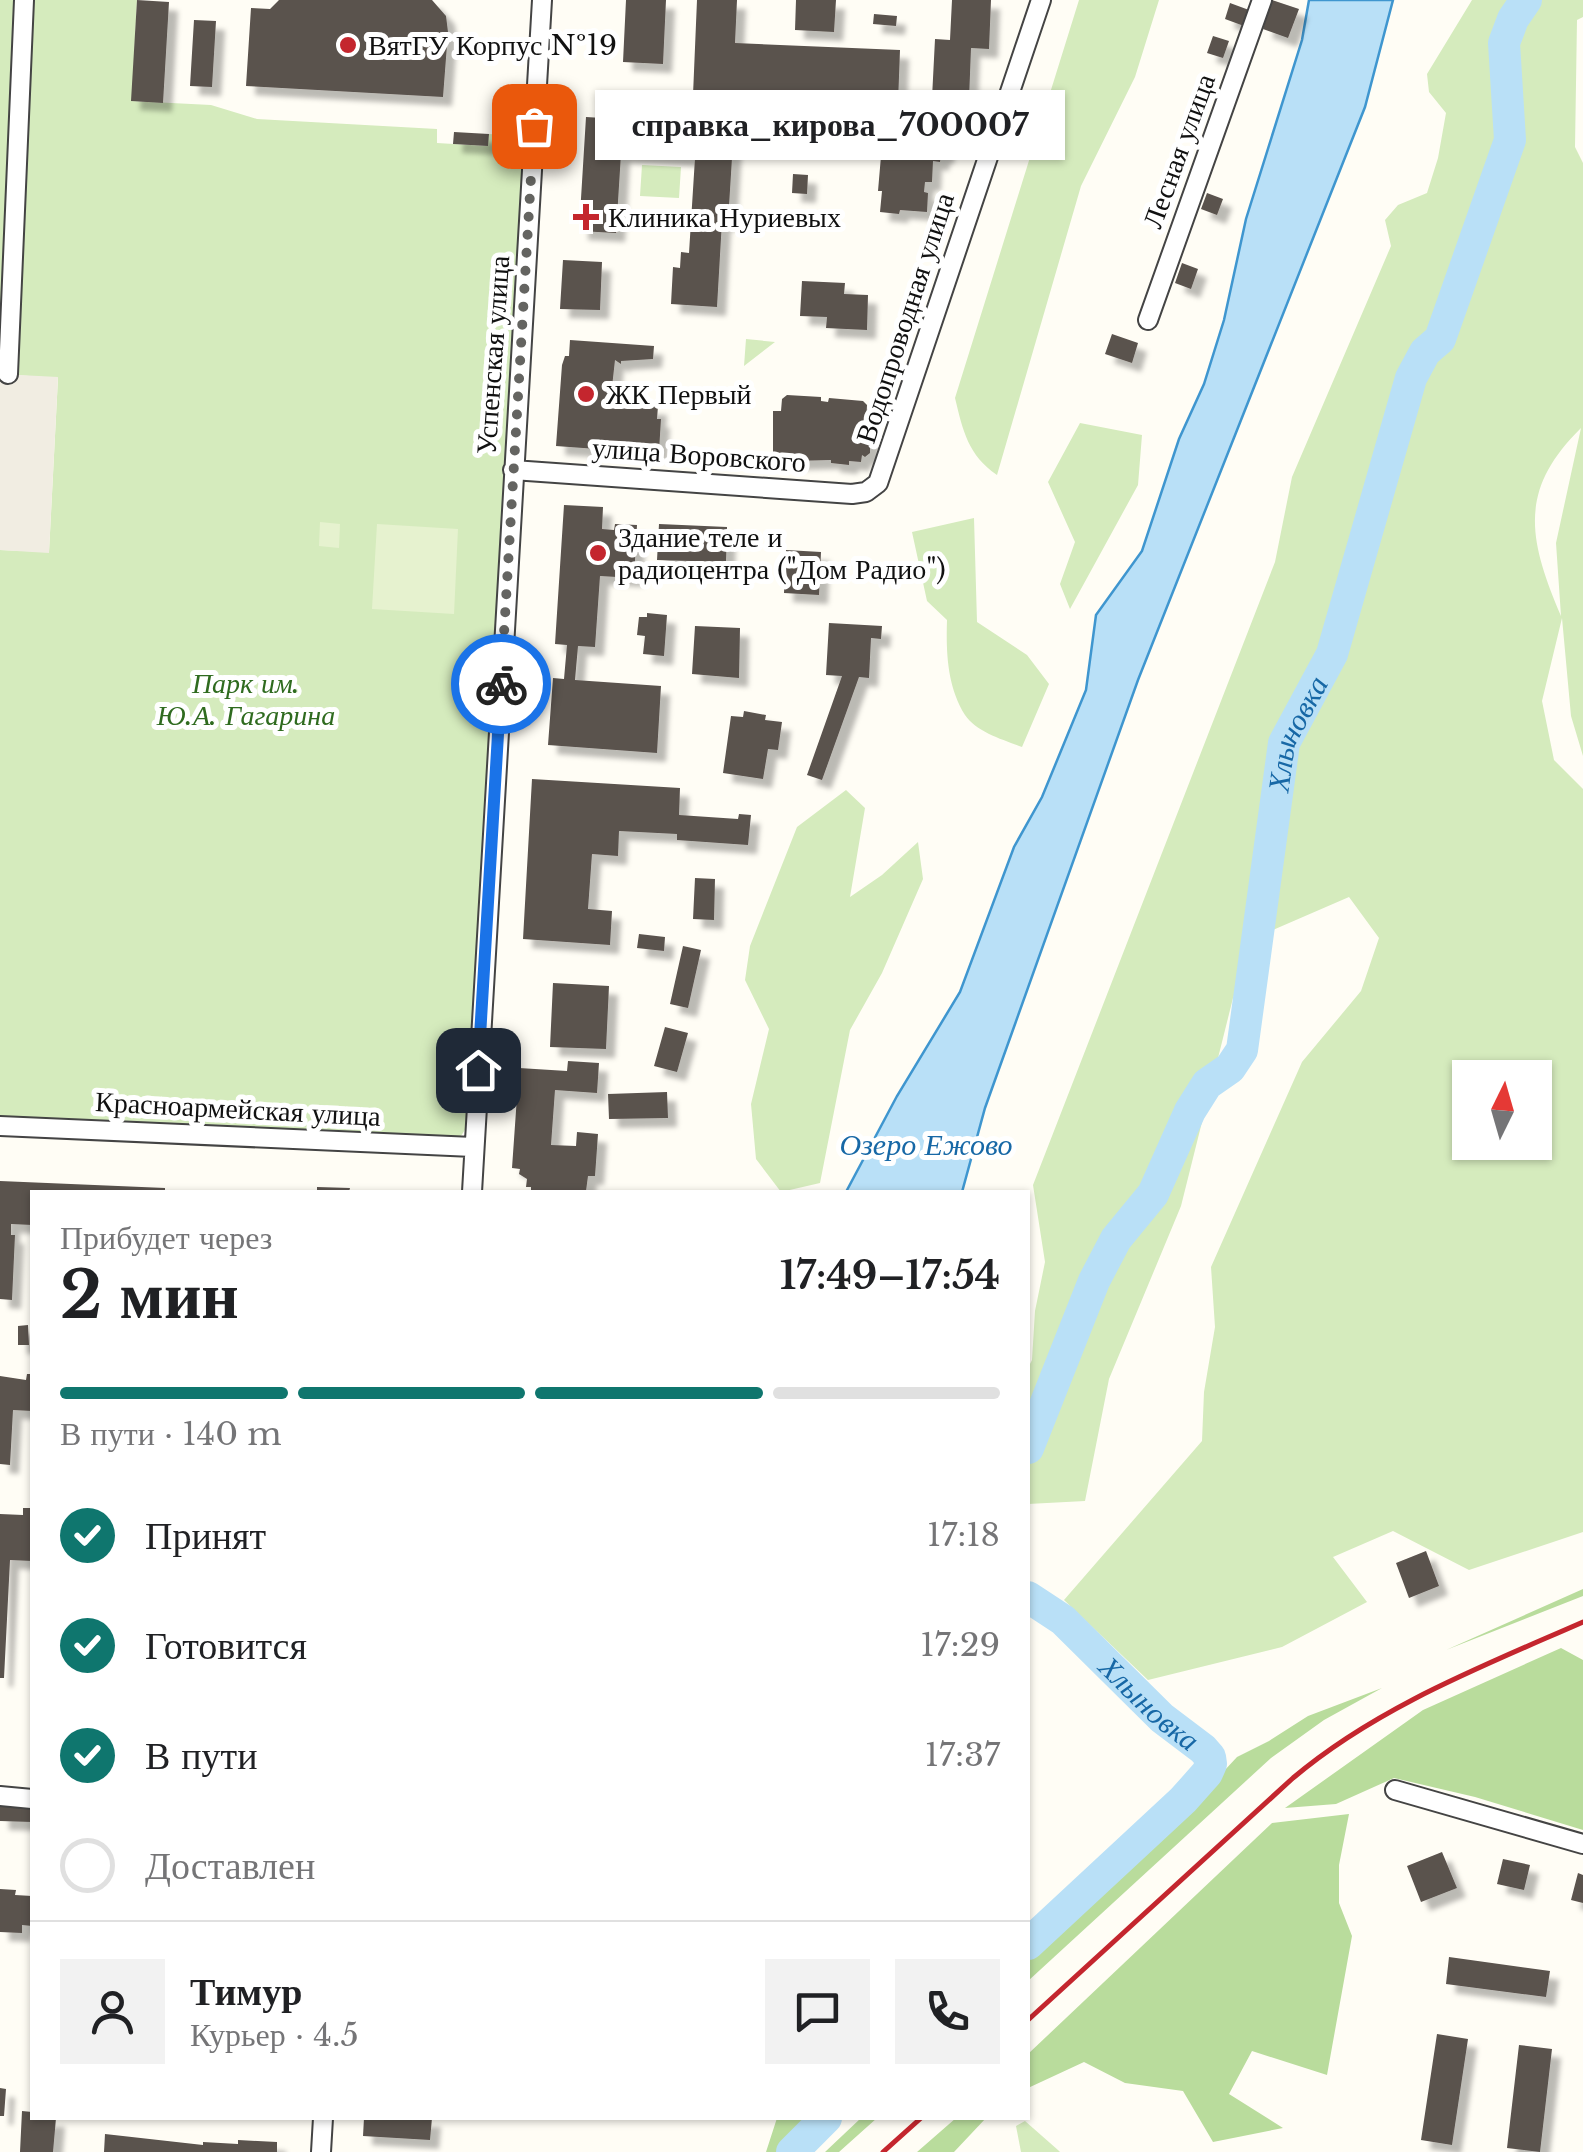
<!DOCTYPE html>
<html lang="ru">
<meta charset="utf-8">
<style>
:root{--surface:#fff;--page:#f2f2f2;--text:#202124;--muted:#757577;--line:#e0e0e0;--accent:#0f766e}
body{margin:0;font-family:"Libre Baskerville",serif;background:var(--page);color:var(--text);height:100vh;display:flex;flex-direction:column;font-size:38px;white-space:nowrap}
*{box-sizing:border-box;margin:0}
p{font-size:32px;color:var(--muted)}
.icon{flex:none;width:55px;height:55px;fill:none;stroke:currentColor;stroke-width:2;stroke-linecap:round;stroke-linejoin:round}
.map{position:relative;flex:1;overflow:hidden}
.details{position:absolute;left:30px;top:1190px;width:1000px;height:930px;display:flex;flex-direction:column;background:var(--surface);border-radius:0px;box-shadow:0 2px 8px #0004}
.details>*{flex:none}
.needle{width:65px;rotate:5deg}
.buttons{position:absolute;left:1452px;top:1060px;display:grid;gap:20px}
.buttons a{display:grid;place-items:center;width:100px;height:100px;border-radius:0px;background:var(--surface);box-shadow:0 2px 8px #0004;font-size:50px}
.pin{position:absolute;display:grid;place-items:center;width:85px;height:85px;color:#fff;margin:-42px;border-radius:20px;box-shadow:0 5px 15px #0006}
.courier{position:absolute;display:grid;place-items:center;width:100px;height:100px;margin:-50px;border:8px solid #1a73e8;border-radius:50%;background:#fff;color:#222;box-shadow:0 2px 12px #0007}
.bubble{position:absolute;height:70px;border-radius:0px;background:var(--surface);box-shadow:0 2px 8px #0004;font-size:32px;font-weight:700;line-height:70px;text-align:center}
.headline em{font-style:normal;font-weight:700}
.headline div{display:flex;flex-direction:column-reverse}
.headline{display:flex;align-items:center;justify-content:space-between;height:170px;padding:0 30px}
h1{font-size:65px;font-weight:700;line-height:75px}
.bar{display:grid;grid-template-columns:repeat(4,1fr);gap:15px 10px;align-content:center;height:120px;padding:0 30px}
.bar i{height:12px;border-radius:8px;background:var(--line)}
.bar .selected{background:var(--accent)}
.bar p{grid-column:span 4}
.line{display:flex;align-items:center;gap:25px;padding:0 30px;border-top:2px solid var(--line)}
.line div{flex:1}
.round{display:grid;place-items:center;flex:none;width:105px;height:105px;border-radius:0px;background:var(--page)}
ol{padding:0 30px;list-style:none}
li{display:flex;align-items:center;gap:30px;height:110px}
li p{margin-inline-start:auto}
li .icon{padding:10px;border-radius:50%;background:var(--accent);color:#fff;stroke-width:4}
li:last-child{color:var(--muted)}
li i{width:55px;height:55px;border:5px solid var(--line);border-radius:50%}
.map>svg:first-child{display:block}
.green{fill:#d5ebbd;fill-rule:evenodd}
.forest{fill:#b9dc9c}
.pitch{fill:#e6f2cf}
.plaza{fill:#f1ede2}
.water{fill:#b9e0f7;stroke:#3f96cf;stroke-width:2.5}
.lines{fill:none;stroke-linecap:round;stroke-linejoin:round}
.river{stroke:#b9e0f7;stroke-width:32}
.building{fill:#5a524d;filter:url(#shadow)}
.street-casing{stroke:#444;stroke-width:22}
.street{stroke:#fff;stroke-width:18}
.rail{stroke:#c4262e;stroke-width:5}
.done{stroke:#646461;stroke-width:10;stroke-dasharray:0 18}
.route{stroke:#1a73e8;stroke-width:12}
.poi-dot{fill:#c4262e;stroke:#fff;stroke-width:4}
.labels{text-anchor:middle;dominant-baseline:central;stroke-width:10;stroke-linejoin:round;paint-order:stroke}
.poi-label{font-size:28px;fill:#111;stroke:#fff;text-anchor:start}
.street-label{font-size:28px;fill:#111;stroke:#fff}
.park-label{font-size:28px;font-style:italic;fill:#2f6b1f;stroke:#fff}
.water-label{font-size:30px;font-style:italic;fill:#1768a6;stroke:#fff}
</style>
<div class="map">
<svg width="1583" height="2152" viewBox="0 0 1583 2152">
<defs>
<filter id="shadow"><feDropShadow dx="9" dy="9" stdDeviation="2.5" flood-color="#0004"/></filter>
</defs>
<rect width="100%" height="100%" fill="#fffdf5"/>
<path class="green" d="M0 0H137L132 101 211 105 257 119 437 129V143L487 146 489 134 524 136 470 1122 459 1139 0 1126V550L49 552 58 378 0 374Z
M1079 0H1159L1135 77 1081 186 997 475C968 455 963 431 955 398Z
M1472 0H1583V17L1577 20 1575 147 1583 163V756L1571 716 1562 618 1542 701 1554 760 1583 789V1532L1469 1570 1393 1531 1333 1557 1367 1602 1282 1647 1148 1680 1064 1600 1202 1441 1204 1392 1215 1327 1211 1267 1302 1062 1361 991 1379 938 1349 897 1268 932 1233 998 1181 1206 1109 1379 1085 1501 1028 1504V1368L1032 1360 1035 1311 1045 1262 1033 1185 1275 562 1292 477 1391 246 1385 220 1398 205 1427 193 1438 158 1446 113 1429 92 1427 74ZM1581 428 1556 543 1561 616C1529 540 1517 491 1581 428ZM1470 1078H1535V1142H1470Z
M642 165 681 167 679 198 640 196Z
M746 339 775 342 744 366Z
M1080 423 1142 435 1138 485 1070 609 1060 584 1075 542 1048 482Z
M974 518 977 622 1027 655 1049 684 1022 747C1004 740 976 732 965 715 947 686 946 652 947 620L927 601 912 532Z
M846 790 865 808 850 897 882 875 918 842 923 879 882 973 850 1030 820 1183 781 1192 756 1159 751 1104 769 1029 745 980 750 946 797 827Z
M1025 2121 1058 2150 1060 2152H1021L1016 2126Z"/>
<path class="forest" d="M1583 1589V1596L1446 1650Z
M1561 1648 1583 1660V1830L1475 1797 1394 1778 1336 1804 1285 1808 1423 1710Z
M1382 1688 1324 1720 1271 1758 1028 1981V1959L1184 1814 1237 1757 1269 1741 1308 1716Z
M1349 1814 1339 1865V1903L1352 1936 1327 2075 1252 2051 1229 2094 1283 2128 1213 2142 1183 2091 1125 2083 1084 2062 1028 2088V2054L1272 1823Z
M777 2118H840L804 2152H766Z
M861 2118H877L839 2152H825Z
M956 2118H986L954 2152H917Z"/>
<path class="pitch" d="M320 522 340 524 339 548 319 546Z
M377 524 458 529 454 614 372 609Z"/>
<path class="plaza" d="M0 374 58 377 49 553 0 550Z"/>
<path class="water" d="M1309 0H1393L1365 107 1138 680 985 1108 962 1192H846L897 1096 960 992 1014 847 1042 797 1086 690 1096 615 1142 551 1179 439 1204 384 1224 320 1246 219 1302 40Z"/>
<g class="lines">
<g class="river">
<path id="s1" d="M1028 1448 1094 1281 1116 1239 1153 1194 1190 1111 1207 1084 1230 1068 1242 1050 1284 743 1332 654 1411 378 1425 352 1440 339 1510 140 1504 43 1513 19 1526 0"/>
<path id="s2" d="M1028 1597 1063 1620 1162 1718 1203 1749 1210 1757 1211 1764 1207 1773 1183 1800 1028 1944"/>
<path d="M792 2152 826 2118"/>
</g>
</g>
<path class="building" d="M137 0 169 2 163 103 131 101Z
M279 0H432L446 16 448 32 443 97 246 86 251 8 270 9Z
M626 0H666L663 64 623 62Z
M697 0H737L735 43 900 50 898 103 693 95Z
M796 0H836L834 32 795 30Z
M952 0H991L989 49 971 48 969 100 932 98 935 39 950 40Z
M1272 0 1299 9 1288 38 1263 29Z
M1230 3 1249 10 1244 26 1225 19Z
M874 14 897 16 896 26 873 24Z
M194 20 216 21 212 87 190 86Z
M1213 36 1229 41 1223 58 1207 53Z
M586 117 734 126 728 222 722 221 717 307 671 304 673 267 680 268 681 252 689 253 695 158 621 154 616 233 579 231Z
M884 123 948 127 945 155H941L940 162 933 161 932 182H925L924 192 928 193 927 212 900 210 899 214 880 212 882 191H878L881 156H884L885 151H881Z
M454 132 489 134 488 146 453 144Z
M793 174 808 175 807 194 792 193Z
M1207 193 1223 199 1217 215 1201 209Z
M563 260 602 262 600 310 560 309Z
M1182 263 1198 269 1191 289 1175 283Z
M802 281 845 283 844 294 868 295 867 330 826 328 827 317 800 316Z
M1112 334 1138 343 1132 363 1105 354Z
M570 340 654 346 653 359 621 361V364L615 360 610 405 658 406 657 419H661L659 451 651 453 556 446 562 365 565 356H569Z
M787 395 821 397V401L828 402 829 398 863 401 867 405 866 424 870 425V453L865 457 862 455 861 462 849 461V465L831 463V460L792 461V457L773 455V411H781L782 399Z
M564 505 603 507 602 529 614 530 615 524 637 525 634 578 600 576 595 647 578 646 575 680 661 686 657 753 548 745 553 678 564 679 567 645 555 644Z
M659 524 727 527 726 562 657 560Z
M786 550 821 552 819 595 784 593Z
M647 613 667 615 664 656 643 654 645 636 637 635 639 617H647Z
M829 623 882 626 881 639 871 638 869 678 859 677 822 780 807 775 842 676 826 675Z
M695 626 740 628 739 678 692 674Z
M744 711 766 715 765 720 782 722 778 750 768 749 763 779 723 773 731 716 743 717Z
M532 779 680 788 679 815 738 819 739 814 751 815 748 845 677 840V834L619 831 618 856 592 854 588 909 612 911 610 945 523 939Z
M695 878 715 879 714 920 693 919Z
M639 934 665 937 664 951 637 948Z
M683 946 701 950 688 1008 670 1004Z
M553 983 609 986 606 1049 550 1047Z
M665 1027 688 1033 677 1072 654 1066Z
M568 1061 599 1063 597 1093 555 1090 551 1145 576 1146 577 1132 598 1134 595 1176H588L586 1191 583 1192H531V1187H526L527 1179 519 1174 520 1169 512 1168 519 1068 567 1071Z
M667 1092 668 1118 609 1119 608 1094Z
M0 1181 165 1188V1192H32V1225L11 1224V1235H15L12 1300 0 1299Z
M317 1187 350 1188 349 1192H317Z
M28 1325 29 1345H18V1326Z
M27 1374H32V1411L13 1410 10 1465 0 1464V1376L26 1380Z
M23 1508H32V1561L10 1560 4 1678H0V1514L23 1515Z
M1426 1551 1439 1586 1409 1598 1396 1563Z
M0 1804 32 1806V1822L0 1821Z
M1442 1852 1457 1888 1421 1902 1407 1866Z
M1503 1859 1530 1865 1524 1890 1497 1884Z
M1578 1873 1583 1875V1903L1571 1900Z
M0 1889 16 1890 15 1895 32 1896V1926L22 1925V1933L0 1932Z
M1449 1957 1550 1971 1546 1997 1446 1984Z
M1437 2034 1468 2039 1452 2145 1421 2140Z
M1519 2045 1552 2049 1540 2152 1507 2148Z
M0 2088 6 2089 4 2116H0Z
M22 2111 32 2112V2118H56L53 2152H20Z
M364 2118H432L430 2140 363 2136Z
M105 2134 203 2145V2142L238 2144V2140L277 2142V2152H104Z"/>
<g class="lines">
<g class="street-casing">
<path id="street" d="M1148 320 1262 0
M8 374 24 0
M513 470 852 494 866 492 878 483 1041 0
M0 1126 473 1147
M472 1192 542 0
M1395 1790 1583 1844
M0 1796 32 1799
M321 2152 323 2118"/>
</g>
<use href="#street" class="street"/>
<path class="rail" d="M1028 2020 1293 1778C1377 1707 1483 1666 1583 1622
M883 2152 921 2118"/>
</g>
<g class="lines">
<path class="done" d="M501 684 534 126"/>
<path class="route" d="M478 1070 501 684"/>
</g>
<g class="poi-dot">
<circle cx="348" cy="45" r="10"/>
<path d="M581 202h10v10h10v10h-10v10h-10v-10h-10v-10h10z"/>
<circle cx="586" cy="394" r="10"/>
<circle cx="598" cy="553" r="10"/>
</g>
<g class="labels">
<g class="poi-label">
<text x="368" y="45">ВятГУ Корпус №19</text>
<text x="608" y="217">Клиника Нуриевых</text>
<text x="606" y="394">ЖК Первый</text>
<text x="618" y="537">Здание теле и<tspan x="618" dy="32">радиоцентра ("Дом Радио")</tspan></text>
</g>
<g class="street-label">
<text transform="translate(1179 151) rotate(-70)">Лесная улица</text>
<text transform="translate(905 318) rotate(-72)">Водопроводная улица</text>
<text transform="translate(493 355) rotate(-86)">Успенская улица</text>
<text transform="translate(699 455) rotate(4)">улица Воровского</text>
<text transform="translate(238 1109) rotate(3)">Красноармейская улица</text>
</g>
<g class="park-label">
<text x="246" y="683">Парк им.<tspan x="246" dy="32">Ю.А. Гагарина</tspan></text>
</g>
<g class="water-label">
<text stroke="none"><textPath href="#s1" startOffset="780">Хлыновка</textPath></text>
<text x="926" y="1144">Озеро Ежово</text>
<text stroke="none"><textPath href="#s2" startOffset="162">Хлыновка</textPath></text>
</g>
</g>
</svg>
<div class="buttons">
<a><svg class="needle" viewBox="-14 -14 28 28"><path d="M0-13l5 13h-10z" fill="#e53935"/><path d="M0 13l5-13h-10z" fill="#757577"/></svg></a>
</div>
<div class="pin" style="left:534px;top:126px;background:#ea580c"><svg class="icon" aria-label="bag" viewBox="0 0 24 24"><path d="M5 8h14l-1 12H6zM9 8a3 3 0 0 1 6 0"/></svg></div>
<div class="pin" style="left:478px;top:1070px;background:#1f2937"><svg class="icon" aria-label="home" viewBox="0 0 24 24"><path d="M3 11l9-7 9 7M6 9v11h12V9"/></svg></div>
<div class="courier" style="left:501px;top:684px"><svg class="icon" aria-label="bike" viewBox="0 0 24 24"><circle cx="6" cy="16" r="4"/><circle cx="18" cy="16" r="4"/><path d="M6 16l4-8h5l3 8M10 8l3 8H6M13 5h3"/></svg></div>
<div class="bubble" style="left:595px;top:90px;width:470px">справка_кирова_700007</div>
<section class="details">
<div class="headline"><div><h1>2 мин</h1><p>Прибудет через</p></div><em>17:49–17:54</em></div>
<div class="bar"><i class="selected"></i><i class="selected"></i><i class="selected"></i><i></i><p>В пути · 140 m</p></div>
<ol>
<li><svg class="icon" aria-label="check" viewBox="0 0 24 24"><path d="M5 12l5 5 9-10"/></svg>Принят<p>17:18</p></li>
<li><svg class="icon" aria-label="check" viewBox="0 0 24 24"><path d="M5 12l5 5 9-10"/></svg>Готовится<p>17:29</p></li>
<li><svg class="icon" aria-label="check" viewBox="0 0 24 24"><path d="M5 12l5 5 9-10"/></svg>В пути<p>17:37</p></li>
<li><i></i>Доставлен</li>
</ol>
<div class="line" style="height:180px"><a class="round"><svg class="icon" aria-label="person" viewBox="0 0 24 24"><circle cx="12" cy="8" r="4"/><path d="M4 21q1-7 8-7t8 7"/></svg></a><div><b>Тимур</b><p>Курьер · 4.5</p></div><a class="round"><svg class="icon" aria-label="chat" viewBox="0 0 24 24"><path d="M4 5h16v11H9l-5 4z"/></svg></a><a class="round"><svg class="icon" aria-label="phone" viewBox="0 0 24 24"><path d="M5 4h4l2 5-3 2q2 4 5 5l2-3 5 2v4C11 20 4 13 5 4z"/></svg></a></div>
</section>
</div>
